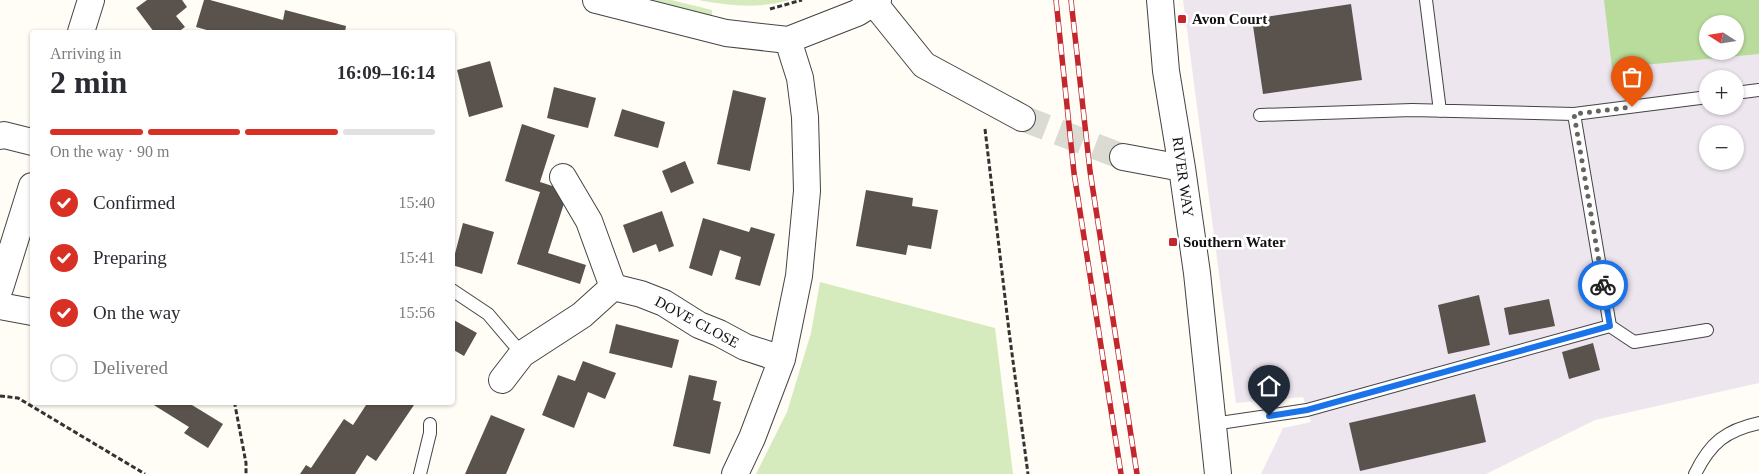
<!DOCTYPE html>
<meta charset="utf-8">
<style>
:root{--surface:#fff;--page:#f7f7f7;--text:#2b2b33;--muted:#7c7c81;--line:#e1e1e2;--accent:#d93025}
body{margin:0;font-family:Georgia,serif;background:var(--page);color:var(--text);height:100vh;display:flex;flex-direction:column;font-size:19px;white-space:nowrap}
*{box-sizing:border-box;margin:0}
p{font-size:16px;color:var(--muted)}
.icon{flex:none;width:28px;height:28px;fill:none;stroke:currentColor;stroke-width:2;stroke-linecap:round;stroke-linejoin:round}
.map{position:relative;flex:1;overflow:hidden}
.details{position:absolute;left:30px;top:30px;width:425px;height:375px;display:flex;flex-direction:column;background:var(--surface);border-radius:5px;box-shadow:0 1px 4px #0004}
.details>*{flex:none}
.needle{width:32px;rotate:282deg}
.fabs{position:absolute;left:1699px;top:15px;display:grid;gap:10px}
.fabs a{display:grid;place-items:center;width:45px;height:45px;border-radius:50%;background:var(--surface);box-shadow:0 1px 4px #0004;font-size:25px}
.pin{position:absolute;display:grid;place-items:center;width:42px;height:42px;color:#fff;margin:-51px -21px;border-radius:50% 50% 50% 0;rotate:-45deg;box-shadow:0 0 5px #0007}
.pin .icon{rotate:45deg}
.courier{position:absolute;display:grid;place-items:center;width:50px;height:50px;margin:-25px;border:4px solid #1a73e8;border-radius:50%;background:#fff;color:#222;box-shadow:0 1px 6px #0007}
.overview em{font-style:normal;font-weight:600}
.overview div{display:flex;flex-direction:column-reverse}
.overview{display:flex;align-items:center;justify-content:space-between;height:85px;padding:0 20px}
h1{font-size:32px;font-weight:600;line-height:38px}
.bar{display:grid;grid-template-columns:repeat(4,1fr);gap:8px 5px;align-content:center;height:60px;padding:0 20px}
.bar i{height:6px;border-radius:4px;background:var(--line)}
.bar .on{background:var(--accent)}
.bar p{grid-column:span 4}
ol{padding:0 20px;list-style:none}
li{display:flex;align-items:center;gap:15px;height:55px}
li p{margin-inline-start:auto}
li .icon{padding:5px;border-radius:50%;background:var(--accent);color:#fff;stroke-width:4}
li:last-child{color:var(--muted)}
li i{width:28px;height:28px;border:2px solid var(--line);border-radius:50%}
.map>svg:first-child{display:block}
.industrial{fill:#eee6ef;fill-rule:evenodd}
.green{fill:#d5ebbd}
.forest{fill:#b9dc9c;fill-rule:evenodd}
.building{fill:#5a524d}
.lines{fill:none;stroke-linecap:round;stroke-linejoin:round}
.minor-tunnel{stroke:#dbdad3;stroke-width:26;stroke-dasharray:26 13;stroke-linecap:butt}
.service-casing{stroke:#444;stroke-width:14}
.minor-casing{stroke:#444;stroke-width:28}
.path{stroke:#333;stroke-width:3;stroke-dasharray:5 2.5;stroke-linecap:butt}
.service{stroke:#fff;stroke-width:12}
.minor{stroke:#fff;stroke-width:26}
.rail-casing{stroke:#c4262e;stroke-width:5.5}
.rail{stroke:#fff;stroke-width:4;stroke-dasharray:11;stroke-linecap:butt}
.done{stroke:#646461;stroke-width:5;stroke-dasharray:0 9}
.route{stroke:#1a73e8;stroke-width:6}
.poi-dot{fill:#c4262e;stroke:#fff;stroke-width:2}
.labels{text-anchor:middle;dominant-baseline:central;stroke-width:5;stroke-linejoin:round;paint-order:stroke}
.poi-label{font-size:15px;font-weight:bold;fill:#111;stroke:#fff;text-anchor:start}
.street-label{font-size:15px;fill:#111;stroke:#fff}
</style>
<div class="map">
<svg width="1759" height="474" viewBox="0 0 1759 474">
<rect width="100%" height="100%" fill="#fffdf5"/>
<path class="industrial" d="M1183 0H1759V383L1595 420 1486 474H1261L1283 428 1311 422 1303 397 1236 403ZM1708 24H1735V51H1708ZM1708 79H1735V106H1708ZM1708 134H1735V161H1708Z"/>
<path class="green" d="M634 0H671L712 10V15L704 17Z
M698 0H790C758 9 730 6 698 0Z
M820 282 995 328 1013 474H756L787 412 811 333Z"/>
<path class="forest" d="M1604 0H1759V54L1612 68ZM1708 24H1735V51H1708Z"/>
<path class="building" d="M147 0H182L187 7 176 16 185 27 178 32H154L136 8Z
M204 0H210L283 20 285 10 346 26 345 32H214L196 27Z
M1351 4 1362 80 1263 94 1252 19Z
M490 61 503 107 469 117 457 70Z
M554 87 596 98 588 128 547 118Z
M733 90 766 98 750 171 717 164Z
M622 109 665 122 658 148 614 136Z
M522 124 555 135 540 182 568 191 548 253 586 265 580 284 517 264 540 192 505 181Z
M685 161 694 183 671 193 662 171Z
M866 190 913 198 912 206 938 210 931 249 908 245 906 255 856 246Z
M662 211 674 246 659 252 656 244 633 253 623 225Z
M703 218 749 232 751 227 775 234 760 286 735 279 741 257 720 250 712 276 689 268Z
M463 223 494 232 482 274 452 265Z
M1479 295 1490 345 1448 354 1438 305Z
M1549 299 1555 326 1509 335 1504 308Z
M452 319 477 333 464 356 452 349Z
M616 324 679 340 672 368 609 353Z
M1593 343 1600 370 1569 379 1562 352Z
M583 361 616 373 605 399 588 392 574 428 542 415 558 375 575 381Z
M689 375 717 381 713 400 721 402 710 454 673 446Z
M1475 394 1486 442 1360 471 1349 423Z
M149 402H193L192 405 223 424 208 448 184 433 189 427Z
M368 402H416L376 461 367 455 355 474H300L306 465 311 468 344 419 353 425Z
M491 415 525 429 506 474H465Z"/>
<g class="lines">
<path class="minor-tunnel" d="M1022 118 1123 157"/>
<g class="service-casing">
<path id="service" d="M1426 0 1440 111
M1735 93 1759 90
M1574 114 1610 326
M1260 115 1412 110 1574 114 1708 97
M452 290 488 314 522 354
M1213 424 1307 410 1610 326 1634 342 1707 330
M420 474 430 433V424
M1695 474C1710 443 1726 430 1759 423"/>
</g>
<g class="minor-casing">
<path id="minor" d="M596 0 726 33 788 40 857 13 878 0
M1160 0 1166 71 1182 168 1197 273 1218 474
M874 3 924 65 1022 118
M81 32 91 0
M0 136 4 135 32 142
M1123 157 1182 168
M563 177 589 221 613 287 641 294 664 303 699 325 719 333 745 347 782 359
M0 288 32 186
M0 306 32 312
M502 380 522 354 582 315 613 287
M735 474 752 438 782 359 799 276 807 191 805 117 800 78 788 40"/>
</g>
<path class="path" d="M770 9 802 0
M985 129 1009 331 1028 474
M0 396 18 398 145 474
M236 402 235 405 246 463V474"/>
<use href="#service" class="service"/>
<use href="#minor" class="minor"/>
<g class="rail-casing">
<path id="rail" d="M1056 0 1074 173 1121 474
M1071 0 1090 171 1137 474"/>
</g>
<use href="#rail" class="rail"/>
</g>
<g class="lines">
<path class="done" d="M1603 285 1574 114 1632 107"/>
<path class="route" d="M1269 416 1307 410 1610 326 1603 285"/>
</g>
<g class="poi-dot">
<rect x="1177" y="14" width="10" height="10" rx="2.5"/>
<rect x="1168" y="237" width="10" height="10" rx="2.5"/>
</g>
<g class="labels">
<g class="poi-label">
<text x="1192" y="19">Avon Court</text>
<text x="1183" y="242">Southern Water</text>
</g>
<g class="street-label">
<text transform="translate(1183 177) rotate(82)">RIVER WAY</text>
<text transform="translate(697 322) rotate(28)">DOVE CLOSE</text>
</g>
</g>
</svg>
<div class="fabs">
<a><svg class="needle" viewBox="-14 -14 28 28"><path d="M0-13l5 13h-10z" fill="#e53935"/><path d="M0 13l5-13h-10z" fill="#7c7c81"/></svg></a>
<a>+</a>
<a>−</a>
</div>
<div class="pin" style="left:1632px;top:107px;background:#ea580c"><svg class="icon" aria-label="bag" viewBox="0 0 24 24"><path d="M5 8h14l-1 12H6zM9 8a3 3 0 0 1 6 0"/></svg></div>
<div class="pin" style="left:1269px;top:416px;background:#1f2937"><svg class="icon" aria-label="home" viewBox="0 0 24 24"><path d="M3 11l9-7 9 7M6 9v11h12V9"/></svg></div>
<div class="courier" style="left:1603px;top:285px"><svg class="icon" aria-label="bike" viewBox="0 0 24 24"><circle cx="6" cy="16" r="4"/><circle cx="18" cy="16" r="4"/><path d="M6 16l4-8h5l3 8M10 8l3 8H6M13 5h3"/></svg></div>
<section class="details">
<div class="overview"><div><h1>2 min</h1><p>Arriving in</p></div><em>16:09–16:14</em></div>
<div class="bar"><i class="on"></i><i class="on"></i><i class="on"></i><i></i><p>On the way · 90 m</p></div>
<ol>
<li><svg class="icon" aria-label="check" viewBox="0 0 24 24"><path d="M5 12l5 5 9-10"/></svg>Confirmed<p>15:40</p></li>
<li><svg class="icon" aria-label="check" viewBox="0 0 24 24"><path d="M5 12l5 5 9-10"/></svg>Preparing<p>15:41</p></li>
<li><svg class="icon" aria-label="check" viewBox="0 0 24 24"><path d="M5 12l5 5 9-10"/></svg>On the way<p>15:56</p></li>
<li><i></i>Delivered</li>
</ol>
</section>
</div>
